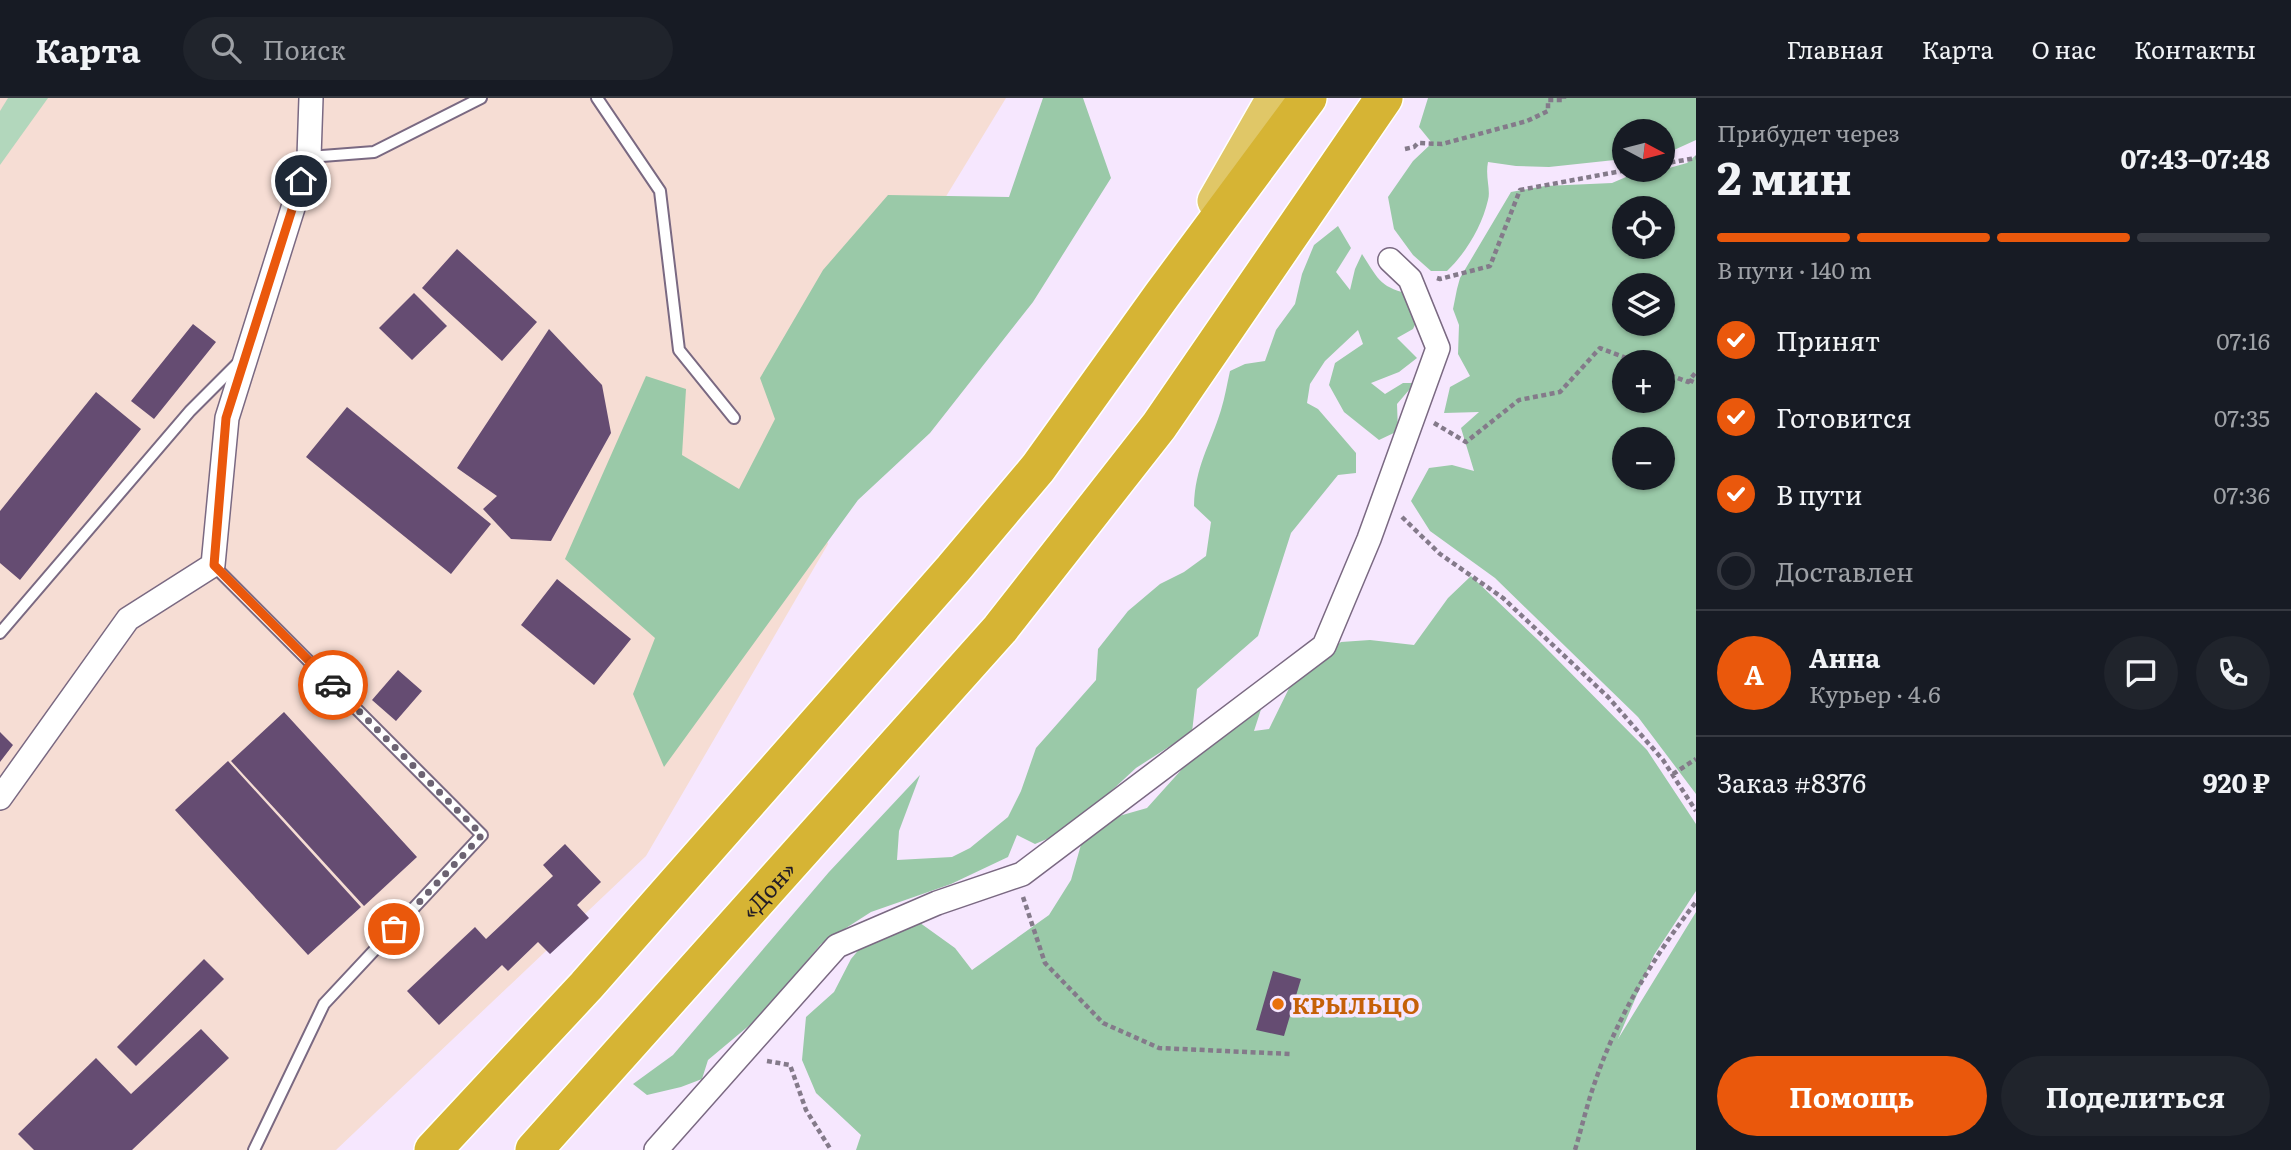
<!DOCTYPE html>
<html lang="ru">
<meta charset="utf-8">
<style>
:root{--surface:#171b24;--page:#20242c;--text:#f1f3f6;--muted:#9ea1a6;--line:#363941;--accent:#ea580c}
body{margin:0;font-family:Literata,serif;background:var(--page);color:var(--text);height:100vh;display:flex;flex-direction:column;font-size:26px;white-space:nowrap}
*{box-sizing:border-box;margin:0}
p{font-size:23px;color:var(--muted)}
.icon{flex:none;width:38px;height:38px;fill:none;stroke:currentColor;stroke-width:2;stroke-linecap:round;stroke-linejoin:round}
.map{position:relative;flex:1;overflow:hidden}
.details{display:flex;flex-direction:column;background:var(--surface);width:595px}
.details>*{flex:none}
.needle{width:46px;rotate:97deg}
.tools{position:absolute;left:1612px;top:21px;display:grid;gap:14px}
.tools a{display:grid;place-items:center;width:63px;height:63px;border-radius:50%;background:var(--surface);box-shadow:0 2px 5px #0004;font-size:35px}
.pin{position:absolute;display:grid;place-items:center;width:60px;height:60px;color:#fff;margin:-30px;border:4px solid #fff;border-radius:50%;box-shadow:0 2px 7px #0007}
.courier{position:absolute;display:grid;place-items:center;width:70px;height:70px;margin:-35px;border:5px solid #ea580c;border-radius:50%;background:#fff;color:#222;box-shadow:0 2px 9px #0007}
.overview em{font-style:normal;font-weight:700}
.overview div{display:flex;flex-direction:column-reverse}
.overview{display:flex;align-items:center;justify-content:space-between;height:119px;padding:0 21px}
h1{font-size:46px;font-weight:700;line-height:52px}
.bar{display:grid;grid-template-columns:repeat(4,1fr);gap:10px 7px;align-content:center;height:84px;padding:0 21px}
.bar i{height:9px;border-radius:5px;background:var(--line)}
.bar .active{background:var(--accent)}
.bar p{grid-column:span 4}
.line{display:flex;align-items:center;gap:18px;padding:0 21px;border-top:2px solid var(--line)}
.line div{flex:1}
.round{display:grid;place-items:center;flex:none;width:74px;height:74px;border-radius:37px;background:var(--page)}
ol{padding:0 21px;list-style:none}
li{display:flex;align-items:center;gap:21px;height:77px}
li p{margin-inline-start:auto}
li .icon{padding:7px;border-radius:50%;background:var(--accent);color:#fff;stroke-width:4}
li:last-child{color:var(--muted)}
li i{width:38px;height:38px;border:4px solid var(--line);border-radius:50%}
.action{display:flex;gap:14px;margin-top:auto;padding:14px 21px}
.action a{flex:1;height:80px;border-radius:42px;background:var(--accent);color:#fff;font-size:28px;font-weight:700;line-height:80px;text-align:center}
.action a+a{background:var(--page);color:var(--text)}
header{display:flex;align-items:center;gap:42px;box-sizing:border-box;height:98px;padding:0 35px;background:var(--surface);border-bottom:2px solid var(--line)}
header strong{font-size:33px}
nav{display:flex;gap:38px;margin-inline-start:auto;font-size:24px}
.search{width:490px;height:63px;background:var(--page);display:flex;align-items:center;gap:18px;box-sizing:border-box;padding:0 24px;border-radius:38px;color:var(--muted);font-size:26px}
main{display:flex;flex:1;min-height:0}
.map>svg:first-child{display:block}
.industrial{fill:#f6ddd4}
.green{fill:#b2d7bc}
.forest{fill:#9ac9a8;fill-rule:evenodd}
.building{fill:#654c72}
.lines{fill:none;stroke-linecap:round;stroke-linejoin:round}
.service-casing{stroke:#7a6982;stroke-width:14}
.minor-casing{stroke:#7a6982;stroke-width:26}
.primary-casing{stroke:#fff;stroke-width:38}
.trunk-casing{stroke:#fff;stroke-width:40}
.path{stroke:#847a8a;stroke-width:4.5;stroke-dasharray:5 3.5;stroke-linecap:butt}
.service{stroke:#fff;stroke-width:10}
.minor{stroke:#fff;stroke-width:23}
.primary{stroke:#e0c767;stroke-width:35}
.trunk{stroke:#d6b434;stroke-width:37}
.done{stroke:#6c6372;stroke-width:7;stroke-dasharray:0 12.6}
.route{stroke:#ea580c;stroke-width:9}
.food-dot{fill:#e8710a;stroke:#f6e7fe;stroke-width:2.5}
.labels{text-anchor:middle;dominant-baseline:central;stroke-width:7;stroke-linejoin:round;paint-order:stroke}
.street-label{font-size:23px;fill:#221c26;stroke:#f6e7fe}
.food-label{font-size:23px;font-weight:bold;fill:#c56008;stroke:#f6e7fe;text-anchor:start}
</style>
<header>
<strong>Карта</strong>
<div class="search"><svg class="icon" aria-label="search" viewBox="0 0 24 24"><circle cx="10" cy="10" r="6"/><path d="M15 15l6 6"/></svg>Поиск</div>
<nav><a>Главная</a><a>Карта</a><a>О нас</a><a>Контакты</a></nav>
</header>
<main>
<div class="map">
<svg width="1696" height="1052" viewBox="0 0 1696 1052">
<rect width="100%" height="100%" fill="#f6e7fe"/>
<path class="industrial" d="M0 0H1006L797 343 828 446 646 758 336 1052H0Z"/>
<path class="green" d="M8 0H48L0 67V13Z"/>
<path class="forest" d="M1043 0H1083L1111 80 1033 204 930 335 858 402 664 669 633 596 655 540 565 461 646 278 686 291 682 357 739 391 775 321 760 280 823 172 888 97 1009 99Z
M1428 0H1696V42L1663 57 1662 33H1624V61L1549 69 1516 68 1488 64C1485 79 1491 92 1488 102 1482 128 1466 155 1447 173H1431L1413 157 1394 131 1388 99 1413 63 1432 45 1419 29Z
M1696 57V696L1638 619 1495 480 1430 433 1411 403 1429 370 1452 367 1474 373 1461 330 1479 314 1444 315 1450 289 1470 278 1458 256 1459 227 1453 211 1457 191 1460 180 1511 94 1545 88 1612 85 1640 73 1662 72 1687 65ZM1624 110H1662V149H1624ZM1662 187V226H1624V187ZM1624 264H1662V303H1624ZM1624 341H1662V380H1624Z
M1338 128 1351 150 1336 174 1350 192 1355 171 1362 156C1380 184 1380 189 1413 197L1421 214 1413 231 1397 240 1417 260 1399 274 1371 285 1385 296 1403 285H1415L1397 306 1398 333 1379 342 1344 314 1329 287 1335 265 1363 246 1358 232 1325 263 1310 286 1307 305 1318 311 1356 355V375L1338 377 1291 435 1258 538 1197 591 1192 634 1136 670 1096 707 1059 736 1035 746 1017 737 1008 759 951 786 871 814 821 846 773 904 751 926 708 962 702 981 681 989 647 997 633 986 673 957 829 774 920 677 899 733 897 762 952 759 970 750 1008 719 1021 693 1036 650 1096 582 1098 551 1128 513 1160 486 1184 474 1206 458 1211 424 1194 408C1195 368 1210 348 1221 312 1225 299 1227 286 1230 273L1245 266 1265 263 1276 232 1295 206 1302 176 1314 147Z
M1471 478 1539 543 1647 652 1696 726V793L1654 857 1618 941 1696 814V1052H856L861 1037 816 995 802 962 806 919 834 894 851 861 866 843 916 822 955 850 972 872 1049 817 1071 782 1084 736 1105 722 1147 710 1183 670 1264 602 1254 633 1269 631 1298 572 1317 562 1341 544 1370 542 1414 547 1448 500Z"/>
<path class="building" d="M457 151 537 224 502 263 422 190Z
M414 195 447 228 412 262 379 230Z
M193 226 216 244 154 321 131 303Z
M549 231 602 287 611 335 551 443 511 441 483 411 497 398 457 370Z
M96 294 141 331 20 482 0 465V413Z
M347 309 491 426 451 476 306 359Z
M557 481 631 541 594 587 521 527Z
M398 572 422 593 396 623 372 602Z
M284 614 417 759 364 808 231 663Z
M0 634 13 647 0 664Z
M228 663 361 809 308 857 175 712Z
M565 746 601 784 577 807 589 820 550 856 538 844 508 873 502 867 439 927 407 893 475 829 486 841 553 778 543 767Z
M204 861 224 881 136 968 117 949Z
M1273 873 1301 881 1284 938 1256 932Z
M201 931 229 960 132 1052H34L18 1036 96 960 131 996Z"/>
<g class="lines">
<g class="service-casing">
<path id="service" d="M597 0 660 93 679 252 734 320
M309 59 374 54 481 0
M213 467 482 737 324 906 254 1052
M0 535 190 313 240 263"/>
</g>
<g class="minor-casing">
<path id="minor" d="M0 700 128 521 213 467 227 320 309 59 311 0
M656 1052 837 848 937 805 1022 776 1324 548 1369 441 1438 250 1410 181 1390 162"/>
</g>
<g class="primary-casing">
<path id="primary" d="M1215 103 1274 0"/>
</g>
<g class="trunk-casing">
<g id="trunk">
<path d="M433 1052 586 888 953 471 1038 370 1162 197 1308 0"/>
<path id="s1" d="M534 1052 1000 531 1159 328 1384 0"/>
</g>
</g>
<path class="path" d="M1405 51 1414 49 1418 45 1442 46 1527 23 1548 13V2H1564V0
M1662 66 1696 60
M1437 180 1440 181 1490 168 1520 92 1627 72
M1662 274 1688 284 1696 274
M1689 282 1696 285
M1434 325 1466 344 1519 302 1560 294 1600 250 1637 264
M1402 419 1440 456 1503 500 1608 599 1663 662 1696 713
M1673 676 1696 661
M1023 799 1045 865 1103 925 1159 950 1290 956
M767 963 790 967 806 1012 831 1052
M1575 1052C1582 1029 1587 1006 1595 984 1617 919 1654 858 1696 804"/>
<use href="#service" class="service"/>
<use href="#minor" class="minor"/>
<use href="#primary" class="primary"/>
<use href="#trunk" class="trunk"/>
</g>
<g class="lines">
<path class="done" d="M333 587 482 737 394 831"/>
<path class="route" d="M301 83 226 320 214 467 333 587"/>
</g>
<circle class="food-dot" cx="1278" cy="906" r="7"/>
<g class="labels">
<g class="street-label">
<text stroke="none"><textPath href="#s1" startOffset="350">«Дон»</textPath></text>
</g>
<g class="food-label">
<text x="1292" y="906">КРЫЛЬЦО</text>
</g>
</g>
</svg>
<div class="tools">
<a><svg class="needle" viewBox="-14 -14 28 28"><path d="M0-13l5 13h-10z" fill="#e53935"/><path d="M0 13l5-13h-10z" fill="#9ea1a6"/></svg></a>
<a><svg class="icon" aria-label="locate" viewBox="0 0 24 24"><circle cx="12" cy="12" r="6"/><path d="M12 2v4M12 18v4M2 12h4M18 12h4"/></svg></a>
<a><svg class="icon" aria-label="layers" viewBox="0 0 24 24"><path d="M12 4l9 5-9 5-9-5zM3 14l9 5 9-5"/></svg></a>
<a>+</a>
<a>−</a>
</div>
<div class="pin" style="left:394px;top:831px;background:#ea580c"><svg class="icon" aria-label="bag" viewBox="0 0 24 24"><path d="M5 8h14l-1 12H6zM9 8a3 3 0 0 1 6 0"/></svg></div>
<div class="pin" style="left:301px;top:83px;background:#1f2937"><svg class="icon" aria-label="home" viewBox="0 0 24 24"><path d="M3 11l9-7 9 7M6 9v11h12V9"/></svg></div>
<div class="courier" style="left:333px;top:587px"><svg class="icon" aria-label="car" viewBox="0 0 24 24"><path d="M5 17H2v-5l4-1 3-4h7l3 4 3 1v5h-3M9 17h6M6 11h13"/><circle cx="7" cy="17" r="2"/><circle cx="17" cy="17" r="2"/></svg></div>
</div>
<section class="details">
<div class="overview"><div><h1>2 мин</h1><p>Прибудет через</p></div><em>07:43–07:48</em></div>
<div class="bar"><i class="active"></i><i class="active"></i><i class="active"></i><i></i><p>В пути · 140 m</p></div>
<ol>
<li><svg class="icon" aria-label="check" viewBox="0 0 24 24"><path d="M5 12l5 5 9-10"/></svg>Принят<p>07:16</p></li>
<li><svg class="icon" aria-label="check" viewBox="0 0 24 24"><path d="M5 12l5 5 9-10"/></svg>Готовится<p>07:35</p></li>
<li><svg class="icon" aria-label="check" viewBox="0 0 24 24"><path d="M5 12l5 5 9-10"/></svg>В пути<p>07:36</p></li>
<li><i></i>Доставлен</li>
</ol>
<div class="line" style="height:126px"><b class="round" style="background:var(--accent);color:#fff">А</b><div><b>Анна</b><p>Курьер · 4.6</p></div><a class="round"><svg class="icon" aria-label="chat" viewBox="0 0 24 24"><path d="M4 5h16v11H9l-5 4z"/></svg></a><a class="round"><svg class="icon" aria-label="phone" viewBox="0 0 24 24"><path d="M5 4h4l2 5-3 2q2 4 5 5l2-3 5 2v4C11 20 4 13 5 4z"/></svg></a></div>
<div class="line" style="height:91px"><div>Заказ #8376</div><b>920 ₽</b></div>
<div class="action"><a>Помощь</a><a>Поделиться</a></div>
</section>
</main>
